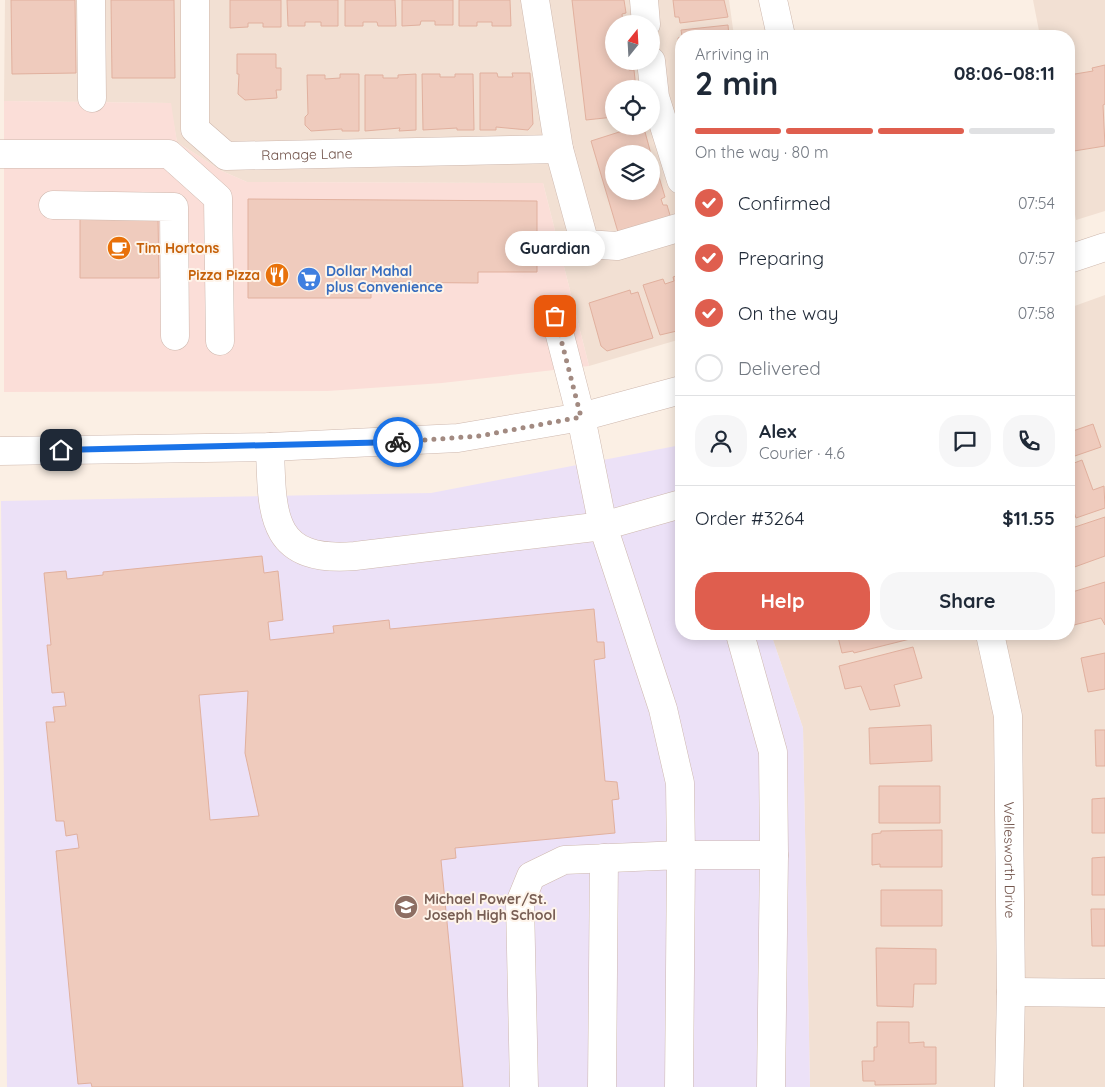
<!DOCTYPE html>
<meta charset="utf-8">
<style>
:root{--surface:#fff;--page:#f6f6f7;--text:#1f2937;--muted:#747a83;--line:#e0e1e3;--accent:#df5e4e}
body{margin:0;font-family:Quicksand,sans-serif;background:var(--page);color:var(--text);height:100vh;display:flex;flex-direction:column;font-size:19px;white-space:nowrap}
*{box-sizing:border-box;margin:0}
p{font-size:16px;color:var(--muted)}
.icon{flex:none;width:28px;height:28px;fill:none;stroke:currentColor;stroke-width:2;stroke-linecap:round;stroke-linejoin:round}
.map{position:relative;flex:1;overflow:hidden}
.sheet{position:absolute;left:675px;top:30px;width:400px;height:610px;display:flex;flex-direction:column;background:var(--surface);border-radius:20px;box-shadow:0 2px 12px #0003}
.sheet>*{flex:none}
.needle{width:32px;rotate:18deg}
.buttons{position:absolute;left:605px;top:15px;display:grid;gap:10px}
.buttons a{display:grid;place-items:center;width:55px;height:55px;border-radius:50%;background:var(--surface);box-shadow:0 2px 12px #0003;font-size:25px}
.pin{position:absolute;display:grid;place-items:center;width:42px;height:42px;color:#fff;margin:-21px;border-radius:10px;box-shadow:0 2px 8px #0006}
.courier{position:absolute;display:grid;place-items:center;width:50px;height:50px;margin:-25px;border:4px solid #1a73e8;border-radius:50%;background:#fff;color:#222;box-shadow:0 1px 6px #0007}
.bubble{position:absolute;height:35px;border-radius:18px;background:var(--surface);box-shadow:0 2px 12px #0003;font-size:16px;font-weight:800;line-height:35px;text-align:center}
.overview em{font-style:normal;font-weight:800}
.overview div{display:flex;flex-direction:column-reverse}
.overview{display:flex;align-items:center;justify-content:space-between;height:85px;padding:0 20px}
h1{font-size:32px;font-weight:800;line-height:38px}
.bar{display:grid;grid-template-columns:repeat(4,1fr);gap:8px 5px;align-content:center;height:60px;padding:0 20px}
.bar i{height:6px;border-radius:4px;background:var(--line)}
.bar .active{background:var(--accent)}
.bar p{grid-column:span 4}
.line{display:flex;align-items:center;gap:12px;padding:0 20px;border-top:1px solid var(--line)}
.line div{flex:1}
.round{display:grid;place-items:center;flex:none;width:52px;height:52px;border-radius:20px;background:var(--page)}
ol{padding:0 20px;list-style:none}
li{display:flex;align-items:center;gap:15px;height:55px}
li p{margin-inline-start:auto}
li .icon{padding:5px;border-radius:50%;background:var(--accent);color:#fff;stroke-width:4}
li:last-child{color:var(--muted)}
li i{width:28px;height:28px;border:2px solid var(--line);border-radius:50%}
.button{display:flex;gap:10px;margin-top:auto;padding:10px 20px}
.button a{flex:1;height:58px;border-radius:20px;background:var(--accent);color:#fff;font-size:20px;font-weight:800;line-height:58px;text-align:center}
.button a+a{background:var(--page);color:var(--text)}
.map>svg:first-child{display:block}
.residential{fill:#f2e0d3;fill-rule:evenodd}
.commercial{fill:#fbded8}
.education{fill:#ece1f7}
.building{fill:#efcbbd;stroke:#e1b09e;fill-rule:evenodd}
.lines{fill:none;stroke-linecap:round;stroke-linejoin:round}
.minor-casing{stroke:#ceb8ae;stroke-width:29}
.minor{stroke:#fff;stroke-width:28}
.done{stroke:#a28a81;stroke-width:5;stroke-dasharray:0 9}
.route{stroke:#1a73e8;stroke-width:6}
.labels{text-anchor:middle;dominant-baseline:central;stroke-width:4;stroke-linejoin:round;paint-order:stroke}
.street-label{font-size:14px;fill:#72544b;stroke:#fef4ea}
.food-label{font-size:14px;font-weight:bold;fill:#c56008;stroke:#fef4ea;text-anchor:start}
.shop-label{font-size:14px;font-weight:bold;fill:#366cbe;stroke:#fef4ea;text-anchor:start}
.education-label{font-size:14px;font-weight:bold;fill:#785e54;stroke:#fef4ea;text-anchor:start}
</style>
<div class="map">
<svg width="1105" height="1087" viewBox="0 0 1105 1087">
<rect width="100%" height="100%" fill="#fbefe4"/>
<path class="residential" d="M5 0H729L734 36H681V339L589 366 543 183 247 182 222 171 177 142 170 103 4 101ZM614 24H651V61H614ZM614 89H651V126H614ZM614 154H651V191H614Z
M1033 0H1105V211L1076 220 1069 181V36H1040Z
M1105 295V1087H810L803 728 771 634H1069V308Z"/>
<path class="commercial" d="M4 101 171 103 177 142 222 171 247 182 543 183 589 366 442 383 328 391 4 392Z"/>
<path class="education" d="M681 445V634H771L803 728 810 1087H7L1 501 431 493Z"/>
<path class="building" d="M11 0H75L76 73 12 74Z
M111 0H174L175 78H112Z
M230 0H281V27H263V23H248V27L230 28Z
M287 0H338V26H321V22H305V26H288Z
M345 0H395L396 26H378L377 22H363V26H345Z
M402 0H453V25H435V21H421L420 25 402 26Z
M459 0H510L511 26H492V22H477V26H459Z
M572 0H624L626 13 622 14 623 24H614V61H628L629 70H634L636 89H614V117L586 120Z
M673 0H724L728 17 680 23 679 17H675Z
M728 25 729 36H682L681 30Z
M681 37V67L678 38Z
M237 54H276V68H281V90H276L277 98 245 100 238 94 239 74H237Z
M1105 65V104L1103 105 1105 146 1074 151 1069 122V75L1093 71 1092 68Z
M480 73H497L498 77H513L512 73H530L533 124 528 130 496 127V130H480Z
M340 74H359V131H342V129L311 131 305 125V117L308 114 307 75H325V79L340 78Z
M416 74V130L399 131 400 128 365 131V75H383V78H398V75Z
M422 74H440V77H455V74H473L474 130H457V128L423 130Z
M638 126 640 132H645L651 154H614V191H651V154L655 167 652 168 654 177H659L665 197 661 199 663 205H667L672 222 618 232 591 141Z
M248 199 537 201V272H478V283L371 282V298H248Z
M80 217H158L159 278H80Z
M681 274V330L660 335 643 285 663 279 665 284 674 281 673 277Z
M630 290 631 294 638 292 653 338 607 351 601 346 589 303Z
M1069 378 1073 392 1069 393Z
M1093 424 1101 447 1069 458V430L1070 432Z
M1082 460 1093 490 1104 486 1105 508 1076 518 1071 503 1069 504V465Z
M1105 517V556L1069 569V529Z
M262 556 264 573 278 571 283 620 268 622 270 640 334 633 333 626 362 623 389 620 390 629 594 609 597 642H604L605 658 594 660 605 781 617 782 619 799 612 800 615 833 455 848 456 858 441 860 463 1087H92L91 1083 78 1084 56 851 79 848 77 834 66 836 64 821H56L46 722H55L53 707 66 706 64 692 52 693 47 645H51L44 573 66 571 67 579 103 575V572ZM248 691 245 753 259 816 210 820 199 695Z
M1105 582V625L1101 618 1074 625 1069 608V593Z
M848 634H909L910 639 854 653 853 651 842 653 838 637Z
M913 647 922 678 894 685 900 706 870 710 861 686 845 689 839 666Z
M1105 653V689L1088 692 1081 658Z
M931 725 932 761 870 764 869 728Z
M1095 730H1105V766H1096Z
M879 786H940V823H879Z
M1105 798V833H1092V799Z
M942 830V867H880V864L872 865V834L881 833V831Z
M1105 857V895H1092V858Z
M881 890H942V926H881Z
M1091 909H1105V946H1092Z
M876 948 936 949V984H914L913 1007 877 1006Z
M877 1022H909V1043L924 1042V1047H936V1084L875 1085V1081H863L862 1061H874V1047H877Z"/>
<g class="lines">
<g class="minor-casing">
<g id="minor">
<path d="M91 0 92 98"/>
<path id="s1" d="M195 0V129L226 156 559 149"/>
<path d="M535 0 559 149 585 244 617 246 681 227"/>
<path d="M644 0 646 24"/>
<path d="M773 0 781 36"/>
<path d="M651 61 655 97 681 180"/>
<path d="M0 154H169L218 198 220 341"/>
<path d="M53 205 174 207 175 336"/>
<path d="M1069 259 1105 247"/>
<path d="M270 447C272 515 270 563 355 556L603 526 581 417 555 316"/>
<path d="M0 451 270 447 458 438 581 417 681 390"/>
<path d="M681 504 603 526 663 709 680 783 681 855H774L773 752 740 634"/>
<path id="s2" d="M990 634 1008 716 1011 992 1009 1087"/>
<path d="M1011 992 1105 993"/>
<path d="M524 1087 520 903 531 876 564 860 681 855 679 1087"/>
<path d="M602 1087 604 858"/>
<path d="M771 1087 774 855"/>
</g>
</g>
<use href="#minor" class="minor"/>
</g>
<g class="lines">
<path class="done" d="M398 442 479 436 581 417 555 316"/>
<path class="route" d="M61 450 398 442"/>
</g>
<defs>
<g id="cafe-disc" transform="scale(1.25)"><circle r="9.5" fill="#e8710a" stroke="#fef4ea"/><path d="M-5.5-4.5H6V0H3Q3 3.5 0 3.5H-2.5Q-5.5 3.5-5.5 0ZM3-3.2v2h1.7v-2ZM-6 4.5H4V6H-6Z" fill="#fff"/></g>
<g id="restaurant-disc" transform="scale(1.25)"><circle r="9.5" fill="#e8710a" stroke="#fef4ea"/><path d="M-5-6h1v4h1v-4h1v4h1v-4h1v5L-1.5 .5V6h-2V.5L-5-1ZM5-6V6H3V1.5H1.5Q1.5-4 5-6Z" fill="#fff"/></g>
<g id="supermarket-disc" transform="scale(1.25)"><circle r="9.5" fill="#3f7fe0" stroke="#fef4ea"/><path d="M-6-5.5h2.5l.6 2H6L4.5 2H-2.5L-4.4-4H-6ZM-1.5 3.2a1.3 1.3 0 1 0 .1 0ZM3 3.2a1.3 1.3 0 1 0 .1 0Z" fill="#fff"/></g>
<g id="school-disc" transform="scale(1.25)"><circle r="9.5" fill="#8d6e63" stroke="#fef4ea"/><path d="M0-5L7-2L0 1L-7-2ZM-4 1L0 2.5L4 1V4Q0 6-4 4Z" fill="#fff"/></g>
</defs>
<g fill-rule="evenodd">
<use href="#cafe-disc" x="119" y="248"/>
<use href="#restaurant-disc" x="277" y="275"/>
<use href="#supermarket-disc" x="309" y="279"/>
<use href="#school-disc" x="406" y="907"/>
</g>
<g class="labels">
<g class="street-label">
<text stroke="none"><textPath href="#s1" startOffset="251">Ramage Lane</textPath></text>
<text stroke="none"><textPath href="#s2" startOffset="228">Wellesworth Drive</textPath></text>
</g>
<g class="food-label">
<text x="136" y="248">Tim Hortons</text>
<text x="260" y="275" text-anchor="end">Pizza Pizza</text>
</g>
<g class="shop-label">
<text x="326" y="271">Dollar Mahal<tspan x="326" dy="16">plus Convenience</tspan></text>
</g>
<g class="education-label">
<text x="424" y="899">Michael Power/St.<tspan x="424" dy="16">Joseph High School</tspan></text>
</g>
</g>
</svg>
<div class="buttons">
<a><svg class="needle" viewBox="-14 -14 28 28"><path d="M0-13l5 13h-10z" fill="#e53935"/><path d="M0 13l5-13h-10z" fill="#747a83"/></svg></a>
<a><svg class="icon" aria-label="locate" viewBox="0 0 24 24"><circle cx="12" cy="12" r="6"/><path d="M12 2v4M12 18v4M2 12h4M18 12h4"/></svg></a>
<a><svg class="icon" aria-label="layers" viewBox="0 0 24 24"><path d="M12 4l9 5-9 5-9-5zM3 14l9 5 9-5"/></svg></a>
</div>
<div class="pin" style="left:555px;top:316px;background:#ea580c"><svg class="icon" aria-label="bag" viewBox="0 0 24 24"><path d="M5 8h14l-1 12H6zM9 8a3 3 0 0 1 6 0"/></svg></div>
<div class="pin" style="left:61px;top:450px;background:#1f2937"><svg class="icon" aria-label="home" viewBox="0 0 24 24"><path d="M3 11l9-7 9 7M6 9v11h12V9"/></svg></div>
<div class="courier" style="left:398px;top:442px"><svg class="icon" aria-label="bike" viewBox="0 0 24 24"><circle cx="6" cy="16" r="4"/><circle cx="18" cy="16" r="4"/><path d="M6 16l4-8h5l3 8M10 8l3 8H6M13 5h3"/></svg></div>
<div class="bubble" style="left:505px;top:231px;width:100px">Guardian</div>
<section class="sheet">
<div class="overview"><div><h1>2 min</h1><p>Arriving in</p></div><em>08:06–08:11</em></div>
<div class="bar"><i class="active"></i><i class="active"></i><i class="active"></i><i></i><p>On the way · 80 m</p></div>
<ol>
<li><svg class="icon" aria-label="check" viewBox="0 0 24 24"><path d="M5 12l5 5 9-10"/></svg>Confirmed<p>07:54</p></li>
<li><svg class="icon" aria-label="check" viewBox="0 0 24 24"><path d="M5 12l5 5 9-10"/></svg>Preparing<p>07:57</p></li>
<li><svg class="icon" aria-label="check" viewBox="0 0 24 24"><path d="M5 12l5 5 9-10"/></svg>On the way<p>07:58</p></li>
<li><i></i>Delivered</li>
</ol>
<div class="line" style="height:90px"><a class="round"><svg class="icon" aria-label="person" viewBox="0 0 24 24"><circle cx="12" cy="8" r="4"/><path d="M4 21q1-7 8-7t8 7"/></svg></a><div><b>Alex</b><p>Courier · 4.6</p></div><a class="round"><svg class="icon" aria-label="chat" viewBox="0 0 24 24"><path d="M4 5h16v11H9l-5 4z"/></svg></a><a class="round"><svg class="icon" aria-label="phone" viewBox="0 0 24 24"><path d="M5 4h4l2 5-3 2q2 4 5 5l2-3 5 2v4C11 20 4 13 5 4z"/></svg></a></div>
<div class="line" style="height:65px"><div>Order #3264</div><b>$11.55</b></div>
<div class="button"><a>Help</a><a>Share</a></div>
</section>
</div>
